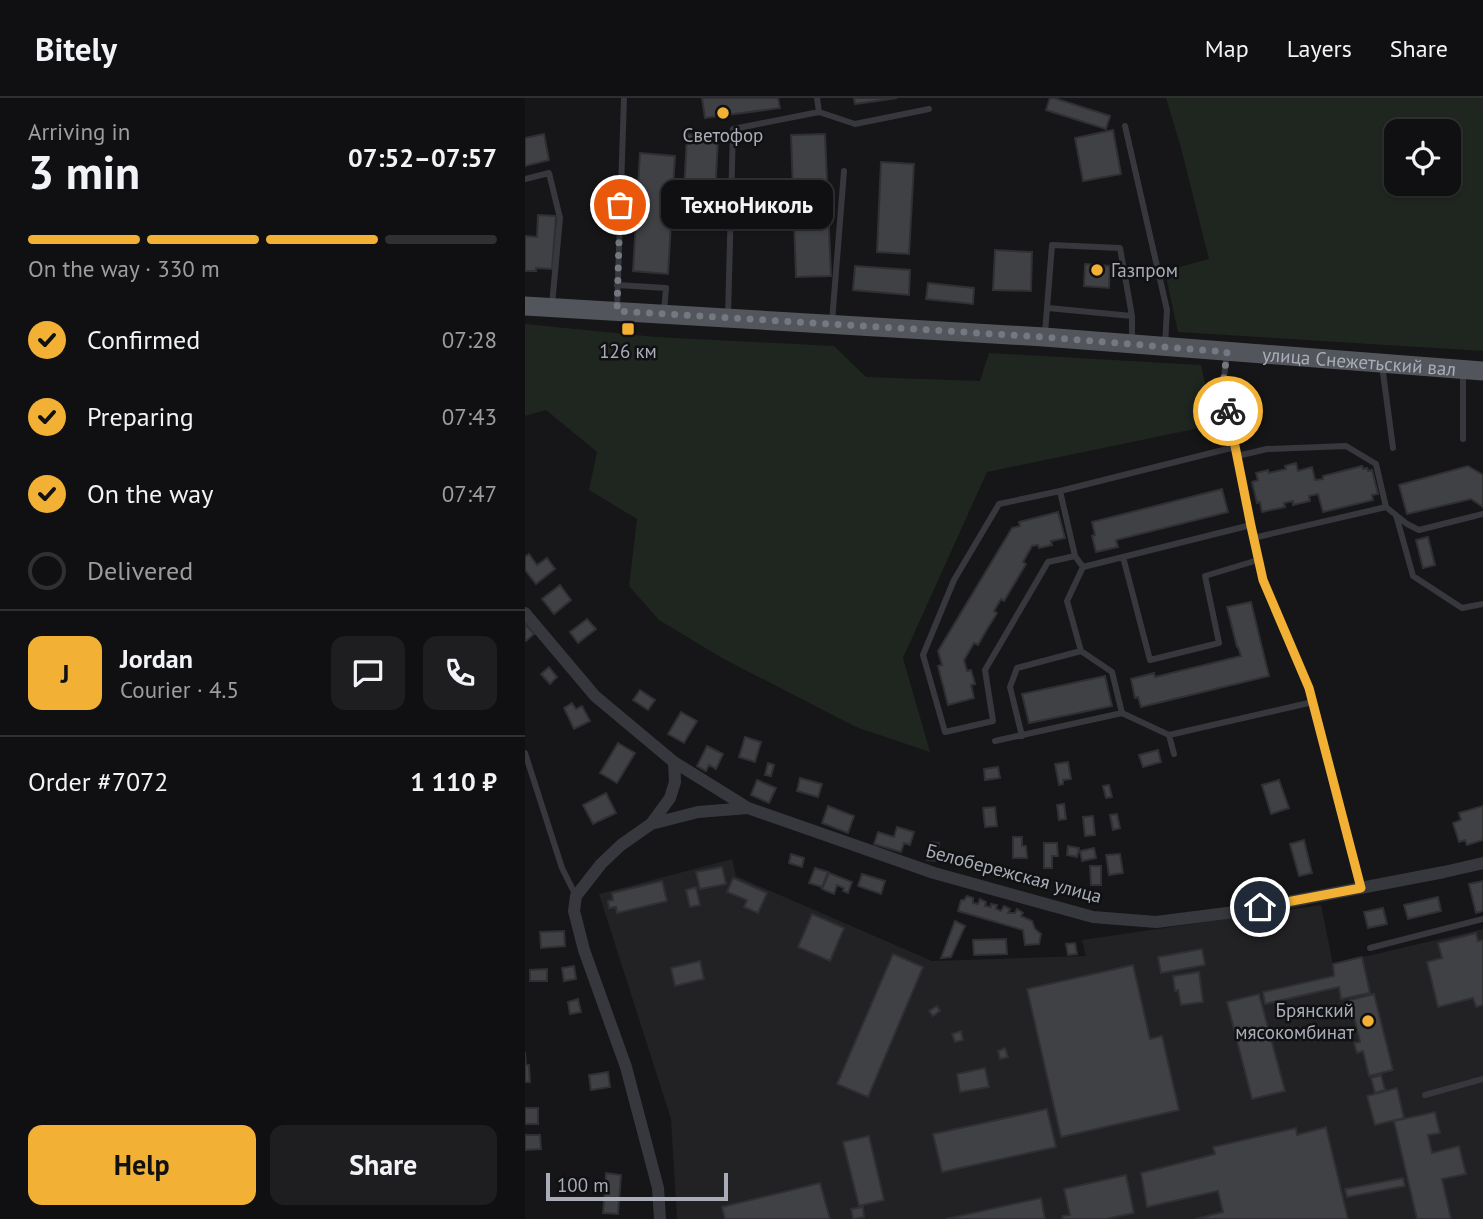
<!DOCTYPE html>
<meta charset="utf-8">
<style>
:root{--surface:#101012;--page:#1e1e20;--text:#f1f3f6;--muted:#9c9d9f;--line:#303032;--accent:#f2b134}
body{margin:0;font-family:"PT Sans",sans-serif;background:var(--page);color:var(--text);height:100vh;display:flex;flex-direction:column;font-size:26px;white-space:nowrap}
*{box-sizing:border-box;margin:0}
p{font-size:23px;color:var(--muted)}
.icon{flex:none;width:38px;height:38px;fill:none;stroke:currentColor;stroke-width:2;stroke-linecap:round;stroke-linejoin:round}
.map{position:relative;flex:1;overflow:hidden}
.side{display:flex;flex-direction:column;background:var(--surface);width:525px}
.side>*{flex:none}
.controls{position:absolute;left:859px;top:21px;display:grid;gap:14px}
.controls a{display:grid;place-items:center;width:77px;height:77px;border-radius:14px;background:var(--surface);box-shadow:0 2px 5px #0004,0 0 0 2px var(--line);font-size:35px}
.scale{position:absolute;left:21px;bottom:18px;width:182px;box-sizing:border-box;padding-left:7px;border:4px solid #a8adb8;border-top:0;font-size:19px;line-height:24px;white-space:nowrap;color:#a8adb8;-webkit-text-stroke:5px #111113;paint-order:stroke}
.pin{position:absolute;display:grid;place-items:center;width:60px;height:60px;color:#fff;margin:-30px;border:4px solid #fff;border-radius:50%;box-shadow:0 2px 7px #0007}
.courier{position:absolute;display:grid;place-items:center;width:70px;height:70px;margin:-35px;border:5px solid #f2b134;border-radius:50%;background:#fff;color:#222;box-shadow:0 2px 9px #0007}
.bubble{position:absolute;height:49px;border-radius:14px;background:var(--surface);box-shadow:0 2px 5px #0004,0 0 0 2px var(--line);font-size:23px;font-weight:800;line-height:49px;text-align:center}
.head em{font-style:normal;font-weight:800}
.head div{display:flex;flex-direction:column-reverse}
.head{display:flex;align-items:center;justify-content:space-between;height:119px;padding:0 28px}
h1{font-size:46px;font-weight:800;line-height:52px}
.bar{display:grid;grid-template-columns:repeat(4,1fr);gap:10px 7px;align-content:center;height:84px;padding:0 28px}
.bar i{height:9px;border-radius:5px;background:var(--line)}
.bar .active{background:var(--accent)}
.bar p{grid-column:span 4}
.line{display:flex;align-items:center;gap:18px;padding:0 28px;border-top:2px solid var(--line)}
.line div{flex:1}
.round{display:grid;place-items:center;flex:none;width:74px;height:74px;border-radius:14px;background:var(--page)}
ol{padding:0 28px;list-style:none}
li{display:flex;align-items:center;gap:21px;height:77px}
li p{margin-inline-start:auto}
li .icon{padding:7px;border-radius:50%;background:var(--accent);color:#111;stroke-width:4}
li:last-child{color:var(--muted)}
li i{width:38px;height:38px;border:4px solid var(--line);border-radius:50%}
.primary-button{display:flex;gap:14px;margin-top:auto;padding:14px 28px}
.primary-button a{flex:1;height:80px;border-radius:14px;background:var(--accent);color:#111;font-size:28px;font-weight:800;line-height:80px;text-align:center}
.primary-button a+a{background:var(--page);color:var(--text)}
header{display:flex;align-items:center;gap:42px;box-sizing:border-box;height:98px;padding:0 35px;background:var(--surface);border-bottom:2px solid var(--line)}
header strong{font-size:33px}
nav{display:flex;gap:38px;margin-inline-start:auto;font-size:24px}
main{display:flex;flex:1;min-height:0}
.map>svg:first-child{display:block}
.built{fill:#222225}
.green{fill:#1e261f;fill-rule:evenodd}
.building{fill:#404145;stroke:#303034;stroke-width:2}
.lines{fill:none;stroke-linecap:round;stroke-linejoin:round}
.lane{stroke:#37383d;stroke-width:6}
.street{stroke:#37383d;stroke-width:12}
.primary{stroke:#53555c;stroke-width:19}
.done{stroke:#757880;stroke-width:7;stroke-dasharray:0 12.6}
.route{stroke:#f2b134;stroke-width:9}
.poi-dot{fill:#f2b134;stroke:#111113;stroke-width:2.5}
.labels{text-anchor:middle;dominant-baseline:central;stroke-width:5;stroke-linejoin:round;paint-order:stroke}
.poi-label{font-size:19px;fill:#a8adb8;stroke:#111113}
.street-label{font-size:19px;fill:#a8adb8;stroke:#111113}
</style>
<header>
<strong>Bitely</strong>
<nav><a>Map</a><a>Layers</a><a>Share</a></nav>
</header>
<main>
<section class="side">
<div class="head"><div><h1>3 min</h1><p>Arriving in</p></div><em>07:52–07:57</em></div>
<div class="bar"><i class="active"></i><i class="active"></i><i class="active"></i><i></i><p>On the way · 330 m</p></div>
<ol>
<li><svg class="icon" aria-label="check" viewBox="0 0 24 24"><path d="M5 12l5 5 9-10"/></svg>Confirmed<p>07:28</p></li>
<li><svg class="icon" aria-label="check" viewBox="0 0 24 24"><path d="M5 12l5 5 9-10"/></svg>Preparing<p>07:43</p></li>
<li><svg class="icon" aria-label="check" viewBox="0 0 24 24"><path d="M5 12l5 5 9-10"/></svg>On the way<p>07:47</p></li>
<li><i></i>Delivered</li>
</ol>
<div class="line" style="height:126px"><b class="round" style="background:var(--accent);color:#111">J</b><div><b>Jordan</b><p>Courier · 4.5</p></div><a class="round"><svg class="icon" aria-label="chat" viewBox="0 0 24 24"><path d="M4 5h16v11H9l-5 4z"/></svg></a><a class="round"><svg class="icon" aria-label="phone" viewBox="0 0 24 24"><path d="M5 4h4l2 5-3 2q2 4 5 5l2-3 5 2v4C11 20 4 13 5 4z"/></svg></a></div>
<div class="line" style="height:91px"><div>Order #7072</div><b>1 110 ₽</b></div>
<div class="primary-button"><a>Help</a><a>Share</a></div>
</section>
<div class="map">
<svg width="958" height="1121" viewBox="0 0 958 1121">
<rect width="100%" height="100%" fill="#161618"/>
<path class="built" d="M207 761 211 778 407 863 561 858 557 842 796 807 808 866 958 831V1121H152L146 1021 74 796Z"/>
<path class="green" d="M641 0H958V253L653 234 640 173 684 161 656 50ZM924 33V86H872V33Z
M0 226 131 239 309 248 341 279 455 283 464 255 676 267 689 327 462 374 378 560 405 654 331 629 197 560 134 522 104 488 112 421 64 392 72 354 21 312 0 318Z"/>
<path class="building" d="M177 0H253L255 10 180 20Z
M329 0H372L330 6Z
M525 0H529L585 18 581 31 521 12Z
M588 32 596 76 558 83 550 40Z
M19 36 24 62 0 68V40Z
M162 36 193 40 189 117 158 116Z
M300 36 306 178 271 179 266 37Z
M115 55 150 58 143 176 108 173Z
M356 64 389 66 384 156 352 154Z
M13 117 31 118 27 171 11 170V173H0V138L12 139Z
M470 152 507 154 506 193 468 192Z
M560 166 585 168 584 190 559 188Z
M330 168 385 172 384 197 328 192Z
M403 185 449 190 448 206 401 201Z
M771 365 773 373 787 369 790 382 798 381V378L837 368 838 371 842 370 843 373 847 372 853 396 847 397 848 402 798 414 793 396 784 398 785 403 768 407V403L759 405 760 409 737 414 735 404 732 405 727 384 733 382 731 375 743 372 744 375 761 371 760 368Z
M943 368 958 377V409L946 401 882 416 874 387Z
M697 391 703 414 591 442 593 449 571 454 567 438 570 437 567 424Z
M533 414 540 440 526 443 527 447 514 450 513 447 507 448 498 464 501 466 479 503 476 501 469 513 472 515 461 533 453 547 449 545 439 562 442 573 446 572 450 586 446 587 449 600 423 607 413 568 417 567 413 553 487 430 495 428 494 424Z
M903 439 910 467 898 470 891 442Z
M4 456 12 467 22 460 30 471 11 486 0 472V459Z
M35 487 46 502 29 516 17 501Z
M726 504 744 578 616 609 613 599 610 600 606 581 629 575 630 579 716 558 713 549H712L702 509Z
M62 521 71 531 53 545 45 534Z
M0 526 9 536 1 543 0 542Z
M24 569 32 579 25 586 16 576Z
M580 578 587 608 504 625 497 596Z
M115 592 130 602 123 612 108 602Z
M47 605 51 611 57 608 65 623 49 631 39 610Z
M156 614 172 623 159 645 143 636Z
M220 639 236 644 230 664 214 659Z
M93 645 110 655 92 685 75 675Z
M182 648 198 656 191 671 184 667 181 673 172 668Z
M633 652 636 664 618 669 614 657Z
M543 664 546 681 538 682V686L534 687 530 666Z
M243 665 249 667 246 678 240 677Z
M473 669 475 680 460 682 459 671Z
M275 680 297 686 293 699 272 693Z
M232 682 251 690 244 705 226 697Z
M754 682 764 710 746 716 737 687Z
M584 687 587 699 581 700 578 688Z
M81 695 91 715 68 726 58 707Z
M539 706 541 721 534 722 532 707Z
M303 708 329 718 323 735 297 725Z
M958 708V742L942 747 940 742 934 744 928 725 936 722 934 715Z
M470 709 472 728 460 729 458 710Z
M592 716 595 730 588 732 585 717Z
M568 718 570 737 560 738 558 719Z
M372 729 389 734 385 747 379 745 376 754 349 746 353 734 369 739Z
M488 739H497V748H501L502 760H488Z
M779 742 787 775 774 778 765 746Z
M404 744 414 745 412 763 402 762Z
M519 745H532L533 758H527V770H519Z
M543 748 554 750 552 759 542 757Z
M569 750 571 760 557 763 555 753Z
M266 756 279 760 277 769 264 765Z
M595 756 598 775 584 777 581 757Z
M565 768H576V787H566Z
M197 769 201 786 175 791 171 774Z
M290 770 303 774 297 789 284 785Z
M304 775 327 784 323 795 318 793 319 790 312 787 309 796 297 791Z
M337 776 360 783 356 796 333 788Z
M208 780 242 795 233 815 219 809 222 802 202 794Z
M137 783 142 803 92 815 91 809 84 810 83 803 88 802 87 795Z
M958 783V813L951 815 944 786Z
M171 789 175 807 165 809 161 792Z
M442 798 448 800V805L453 806 455 801 461 804 460 808 466 809V806L472 807 471 811 476 813 479 808 485 811 483 815H490L492 811 498 815 496 818 507 823 510 831 516 836 514 846 500 847 498 832 433 813 436 802H439Z
M913 799 916 813 883 821 879 807Z
M858 810 862 826 843 830 839 814Z
M287 816 319 830 305 863 273 849Z
M430 823 440 828 426 859 416 860Z
M39 833 40 848 16 850 15 834Z
M951 835 953 843 958 842V907L951 909 948 900 913 909 902 864 917 860 913 845Z
M481 841 482 856 449 857 448 842Z
M550 845 552 856 543 857 541 846Z
M677 851 680 867 636 875 633 859Z
M368 856 398 869 343 999 312 986Z
M837 859 845 895 816 901 814 889 740 906 738 894 809 878 808 866Z
M175 863 179 881 150 888 146 870Z
M608 867 625 941 637 938 654 1012 536 1039 502 891Z
M49 868 51 881 39 883 37 870Z
M22 871V883H5V872Z
M674 874 678 904 656 907 653 892 650 893 648 878Z
M734 896 760 993 727 1001 702 904Z
M849 896 868 972 844 978 838 953 832 955 829 945 835 944 825 902Z
M53 901 56 914 45 916 43 904Z
M412 908 415 913 408 918 404 913Z
M436 933 438 942 430 944 427 936Z
M480 950 483 959 475 961 473 953Z
M0 954 1 967H4L5 984H0Z
M460 970 464 989 435 994 432 976Z
M83 974 85 989 66 992 64 977Z
M856 977 860 992 850 995 846 980Z
M872 990 879 1020 850 1027 842 998Z
M0 1010H13V1026H0Z
M522 1011 531 1049 417 1074 408 1036Z
M910 1014 915 1035 903 1037 907 1055 934 1048 941 1076 917 1081 926 1121H892L869 1023Z
M801 1029 823 1121H671L698 1114 693 1093 622 1109 616 1075 690 1056 688 1049 771 1030 772 1037Z
M0 1037H15L16 1051 0 1052Z
M344 1038 359 1102 334 1108 318 1044Z
M81 1075 96 1077 93 1116 78 1115Z
M601 1077 609 1115 581 1121H538L537 1118 545 1117 539 1091Z
M878 1080 880 1088 822 1099 820 1091Z
M295 1085 305 1121H200L197 1109Z
M516 1100 520 1121H421Z
M338 1109 339 1119 328 1121 326 1111Z"/>
<g class="lines">
<path class="lane" d="M292 0 294 14
M600 28 642 212 640 247
M0 81 24 75 35 120 27 207
M92 187 141 190 139 214
M523 210 607 218
M92 211 99 0
M203 218 208 31 294 14 330 26 404 11
M307 224 319 73
M520 235 527 147 595 150 607 218V244
M702 256 698 287 726 427 738 482 784 590 837 790
M857 267 868 350
M938 341V273
M712 358 742 351 821 348 851 366 861 409 728 440
M535 393 710 349
M861 409 882 426 894 432 958 416
M871 417 888 478 937 510 958 506
M726 427 598 459 625 562 694 545 680 478 733 462
M550 458 535 393 474 406 429 482 398 557 420 634 468 623 460 572 523 464 550 458 558 469 598 459
M558 469 542 503 556 553 587 574 597 615 644 637
M497 638 485 589 492 570 556 553
M470 643 597 615
M0 655 37 770 51 798
M649 656 644 637 788 604
M845 850 958 821
M900 997 958 981"/>
<path class="street" d="M0 515 70 598 149 664 223 710 409 775 568 819 631 824 710 814 919 774 958 765
M126 726 145 700 150 684 149 664
M135 1121 133 1090 101 969 59 852 49 813 51 798 76 766 96 747 126 726 173 714 223 710"/>
<path class="primary" id="s1" d="M0 208 519 239 958 273"/>
</g>
<g class="lines">
<path class="done" d="M95 107 92 213 519 239 702 254 698 287 703 313"/>
<path class="route" d="M703 313 726 428 738 482 784 590 836 790 735 809"/>
</g>
<g class="poi-dot">
<circle cx="198" cy="15" r="7"/>
<circle cx="572" cy="172" r="7"/>
<rect x="96" y="224" width="14" height="14" rx="3.5"/>
<circle cx="843" cy="923" r="7"/>
</g>
<g class="labels">
<g class="poi-label">
<text x="198" y="37">Светофор</text>
<text x="586" y="172" text-anchor="start">Газпром</text>
<text x="103" y="253">126 км</text>
<text x="829" y="912" text-anchor="end">Брянский<tspan x="829" dy="22">мясокомбинат</tspan></text>
</g>
<g class="street-label">
<text stroke="none"><textPath href="#s1" startOffset="836">улица Снежетьский вал</textPath></text>
<text transform="translate(489 775) rotate(15)">Белобережская улица</text>
</g>
</g>
</svg>
<div class="controls">
<a><svg class="icon" aria-label="locate" viewBox="0 0 24 24"><circle cx="12" cy="12" r="6"/><path d="M12 2v4M12 18v4M2 12h4M18 12h4"/></svg></a>
</div>
<div class="scale">100 m</div>
<div class="pin" style="left:95px;top:107px;background:#ea580c"><svg class="icon" aria-label="bag" viewBox="0 0 24 24"><path d="M5 8h14l-1 12H6zM9 8a3 3 0 0 1 6 0"/></svg></div>
<div class="pin" style="left:735px;top:809px;background:#1f2937"><svg class="icon" aria-label="home" viewBox="0 0 24 24"><path d="M3 11l9-7 9 7M6 9v11h12V9"/></svg></div>
<div class="courier" style="left:703px;top:313px"><svg class="icon" aria-label="bike" viewBox="0 0 24 24"><circle cx="6" cy="16" r="4"/><circle cx="18" cy="16" r="4"/><path d="M6 16l4-8h5l3 8M10 8l3 8H6M13 5h3"/></svg></div>
<div class="bubble" style="left:136px;top:82px;width:172px">ТехноНиколь</div>
</div>
</main>
